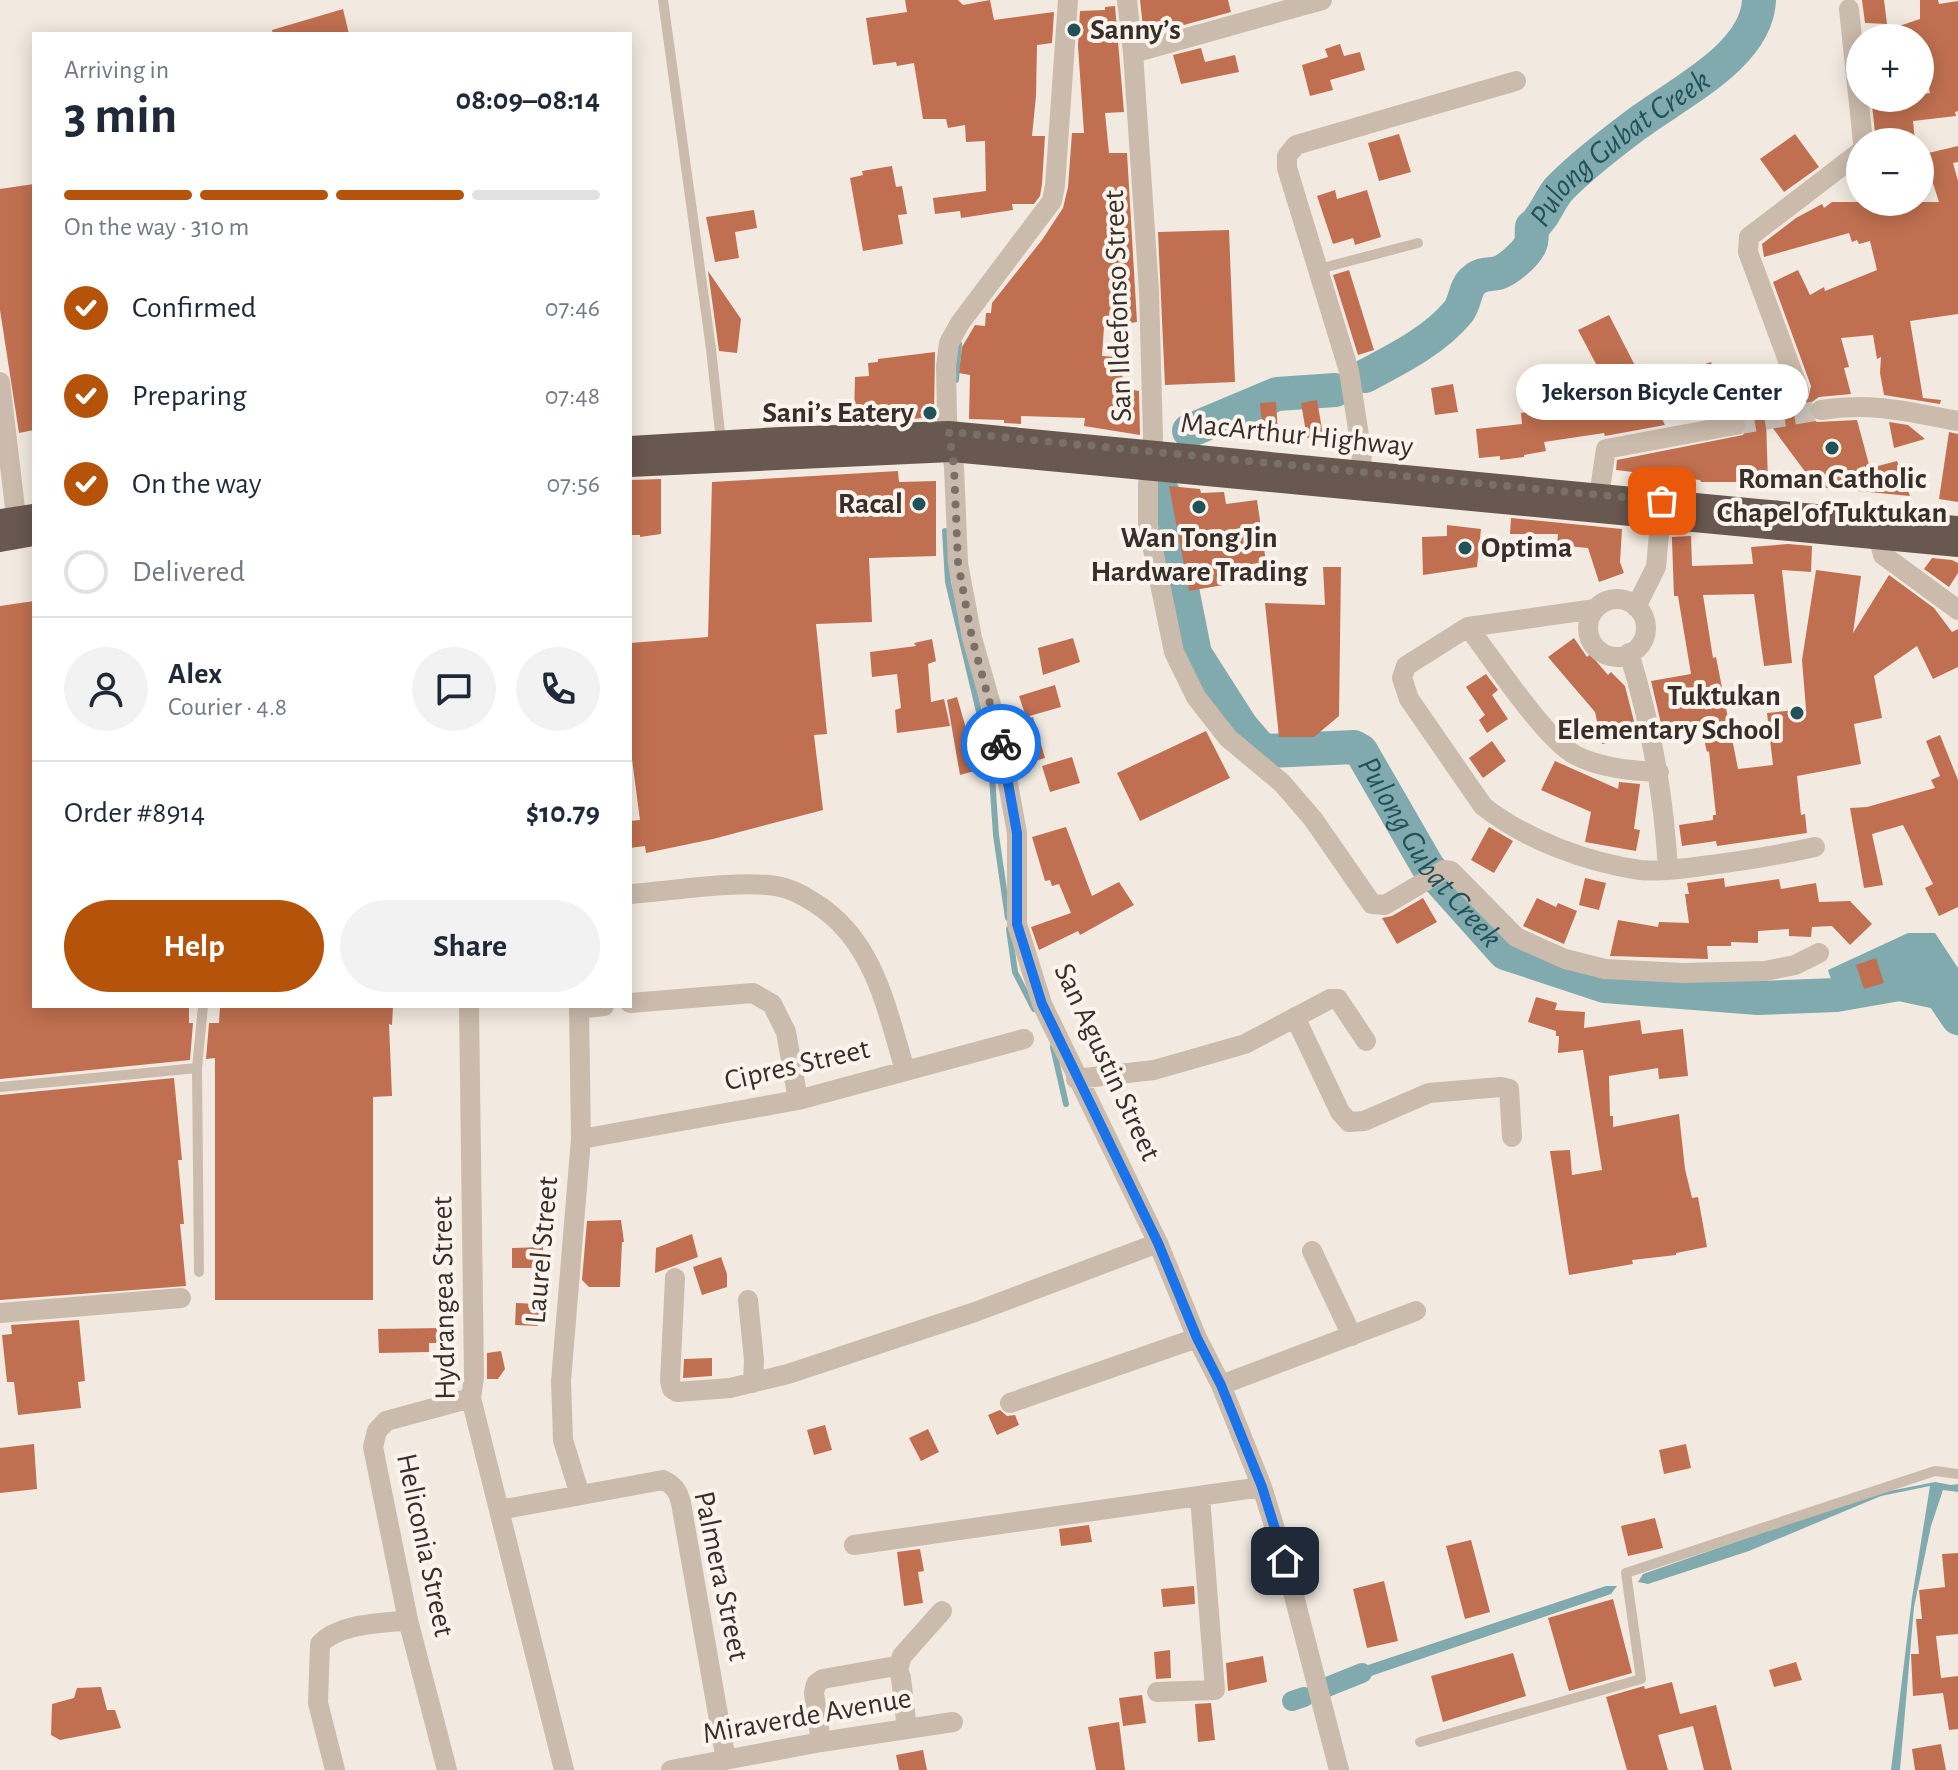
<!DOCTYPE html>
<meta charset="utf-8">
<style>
:root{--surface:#fff;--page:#f2f2f3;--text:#1f2937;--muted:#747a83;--line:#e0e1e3;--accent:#b45309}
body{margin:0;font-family:"Alegreya Sans",sans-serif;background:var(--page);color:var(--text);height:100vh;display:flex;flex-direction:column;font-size:30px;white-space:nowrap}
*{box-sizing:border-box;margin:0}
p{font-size:26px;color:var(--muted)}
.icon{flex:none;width:44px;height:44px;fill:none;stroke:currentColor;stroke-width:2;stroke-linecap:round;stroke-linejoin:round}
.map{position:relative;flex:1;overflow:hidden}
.panel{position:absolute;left:32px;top:32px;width:600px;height:976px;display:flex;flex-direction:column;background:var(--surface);border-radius:0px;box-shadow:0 4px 20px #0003}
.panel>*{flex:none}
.tools{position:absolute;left:1846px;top:24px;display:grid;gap:16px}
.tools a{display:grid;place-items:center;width:88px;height:88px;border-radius:50%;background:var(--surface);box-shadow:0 4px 20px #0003;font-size:40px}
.pin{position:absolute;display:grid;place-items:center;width:68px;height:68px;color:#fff;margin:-34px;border-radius:16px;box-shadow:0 4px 12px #0006}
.courier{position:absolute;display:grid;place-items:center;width:80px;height:80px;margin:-40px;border:6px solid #1a73e8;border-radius:50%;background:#fff;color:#222;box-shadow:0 2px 10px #0007}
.bubble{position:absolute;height:56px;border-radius:28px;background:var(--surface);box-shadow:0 4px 20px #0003;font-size:26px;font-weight:600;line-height:56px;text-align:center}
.headline em{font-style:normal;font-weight:600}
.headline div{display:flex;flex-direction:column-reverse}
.headline{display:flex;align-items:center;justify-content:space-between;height:136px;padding:0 32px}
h1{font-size:52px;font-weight:600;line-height:60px}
.bar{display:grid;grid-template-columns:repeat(4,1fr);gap:12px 8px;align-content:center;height:96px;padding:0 32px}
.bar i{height:10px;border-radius:6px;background:var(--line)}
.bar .current{background:var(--accent)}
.bar p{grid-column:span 4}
.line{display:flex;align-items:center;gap:20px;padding:0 32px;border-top:2px solid var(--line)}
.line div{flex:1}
.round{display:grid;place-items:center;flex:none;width:84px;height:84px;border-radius:42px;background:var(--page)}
ol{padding:0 32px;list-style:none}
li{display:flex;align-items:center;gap:24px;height:88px}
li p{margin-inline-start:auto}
li .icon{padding:8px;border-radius:50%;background:var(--accent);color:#fff;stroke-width:4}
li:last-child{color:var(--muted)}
li i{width:44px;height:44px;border:4px solid var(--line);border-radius:50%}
.action{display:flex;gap:16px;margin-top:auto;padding:16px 32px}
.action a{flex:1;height:92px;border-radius:48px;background:var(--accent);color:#fff;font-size:32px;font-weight:600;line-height:92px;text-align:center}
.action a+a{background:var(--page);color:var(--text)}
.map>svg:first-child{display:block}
.water{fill:#80aaae}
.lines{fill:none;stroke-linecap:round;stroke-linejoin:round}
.stream{stroke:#80aaae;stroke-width:6}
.canal{stroke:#80aaae;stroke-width:20}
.river{stroke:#80aaae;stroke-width:34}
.building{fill:#c07050}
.minor-tunnel{stroke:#cdc5bc;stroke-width:20;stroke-dasharray:20 10;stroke-linecap:butt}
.service{stroke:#cabbac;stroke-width:10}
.minor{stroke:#cabbac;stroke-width:20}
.tertiary{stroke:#cabbac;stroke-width:20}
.trunk{stroke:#695850;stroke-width:22}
.done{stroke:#79706a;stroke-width:8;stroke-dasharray:0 14.4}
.route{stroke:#1a73e8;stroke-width:10}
.poi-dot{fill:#225258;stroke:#faf4ec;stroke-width:3}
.labels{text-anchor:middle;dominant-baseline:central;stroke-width:8;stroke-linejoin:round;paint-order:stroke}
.poi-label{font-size:30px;font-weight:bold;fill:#382f2b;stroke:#faf4ec;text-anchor:end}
.street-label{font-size:30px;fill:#382f2b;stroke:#faf4ec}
.water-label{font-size:32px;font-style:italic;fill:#225258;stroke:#faf4ec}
</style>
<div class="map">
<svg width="1958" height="1770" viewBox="0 0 1958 1770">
<rect width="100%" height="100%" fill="#f2eae0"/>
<path class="water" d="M1908 933H1935L1958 968V1036L1928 984 1885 970 1841 995H1836L1828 970Z
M1935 1482 1951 1485 1958 1484V1492L1943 1490 1931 1526 1914 1607 1900 1770H1891L1912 1598 1930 1486 1881 1496 1749 1551 1648 1584 1638 1582 1643 1574 1874 1494Z
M1606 1586H1617L1611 1594 1371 1676 1362 1673 1368 1665Z"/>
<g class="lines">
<path class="stream" d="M956 380 959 344
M945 531 948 582 991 762 996 835 1008 918
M1009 929 1015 972 1034 1009
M1053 1047 1066 1104"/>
<path class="canal" d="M1327 1687 1362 1673
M1292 1701 1304 1697"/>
<g class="river">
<path id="s1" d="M1365 376C1397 359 1434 341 1458 312 1466 302 1464 288 1474 280 1482 273 1489 275 1498 273 1508 270 1526 254 1530 245 1533 239 1531 232 1532 227 1545 217 1549 200 1559 189 1580 167 1610 144 1634 126 1674 95 1757 57 1759 0"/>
<path d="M1189 431 1277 394 1335 390"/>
<path id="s2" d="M1163 493 1195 654 1241 726 1259 747 1267 751 1354 747 1361 751 1428 867 1505 953 1605 986 1758 998 1836 995 1899 984 1941 993 1958 1018"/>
</g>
</g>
<path class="building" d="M905 0H958L963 5 990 0 994 20 1054 12 1052 43 1037 45 1036 96 1032 136H1045L1042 184 1040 196 1034 204H1012L1013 210 961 218 960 211 935 214 933 198 986 191 985 141 966 142 965 125 948 128 946 119H923L914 63 897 66 896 62 873 65 866 18 907 12Z
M1140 0H1228L1231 12 1144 36Z
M1862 0H1884L1887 24 1865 23Z
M1920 0H1938L1939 4 1958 1V111L1955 112 1956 116 1913 121 1915 142H1876L1872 105 1905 102 1904 98H1920V95L1930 93 1924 60H1920V38H1873L1872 35 1920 19Z
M1115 6 1124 112 1105 113 1109 153H1127L1137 322 1104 327 1102 356 1117 357 1116 363H1122L1123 388 1139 391 1140 435 1084 426 1085 418 1021 416V424L1004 423V420L969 419 970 375 959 373 962 347 975 325 985 326 986 313H991L992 303 1042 240 1063 208 1068 187 1072 133H1084L1078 46 1080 11 1105 10V7Z
M343 9 349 34H273L272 30Z
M1340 44 1344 56 1360 52 1365 70 1330 80 1333 90 1310 96 1302 65 1328 57 1325 49Z
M1201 48 1205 62 1235 55 1239 72 1181 84 1173 55Z
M1399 134 1411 172 1379 181 1368 143Z
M1795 134 1819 167 1784 192 1760 159Z
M1958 146V162L1953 163 1958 181V314L1910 321 1923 398 1941 400 1940 404 1884 395 1880 373 1881 357 1877 359 1873 335 1841 338 1849 367 1844 368 1851 394 1819 397 1809 404 1808 411 1811 418 1817 422 1857 420 1870 468 1897 461 1910 496 1817 487 1825 481H1812L1766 419 1768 482H1701L1700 480 1616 470 1617 460 1743 435 1747 429 1748 422 1744 416 1732 412 1731 410 1764 400 1757 377 1778 370 1790 399 1798 403 1808 399 1811 386 1773 282 1798 270 1810 295 1824 287 1825 291 1877 270 1870 241 1859 244 1857 240 1852 242 1849 233 1764 257 1762 244 1796 218 1822 204 1824 208 1832 202H1939L1929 171 1920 172V155Z
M892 166 896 187 902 186 907 214 898 215 903 244 863 251 850 178 863 175 862 171Z
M34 184V430L19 433 0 310V189Z
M1335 190 1337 199 1367 190 1381 237 1355 245 1353 238 1333 244 1317 196Z
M754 210 757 228 735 232 739 258 715 262 706 217Z
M1229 230 1235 382 1165 385 1158 232Z
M1349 270 1374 350 1358 355 1333 275Z
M708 271 741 319 737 353 719 351Z
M1609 315 1645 385 1711 362 1722 395 1700 402 1698 396 1658 411 1665 425 1605 436 1604 433 1544 442 1546 451 1524 455V457L1500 460V456L1479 458 1476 429 1522 424 1521 413 1541 410 1540 405 1595 397 1591 382 1604 379 1578 330Z
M935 352 934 417 911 419 910 415 854 418 855 377 869 376 868 363 878 362V359Z
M1453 384 1458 412 1435 415 1431 388Z
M1317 400 1323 435 1307 438 1301 403Z
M1276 402 1278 434 1263 435 1260 403Z
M1889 422 1908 425 1925 439 1894 448Z
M1949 432 1958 434V502L1939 499Z
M898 471 899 482 936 481V556L869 558 872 622 816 624 827 734 814 735 823 810 713 839 646 853 645 846 630 848V821L640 820 630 744V643L708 637 712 482Z
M661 479V534L640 537V535H630V480Z
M1169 486 1200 489 1201 493 1224 492 1226 504 1257 500 1266 562 1237 566 1240 582 1189 591Z
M1511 518 1622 529 1620 562 1624 573 1599 582 1588 548 1557 545 1558 534H1510Z
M1447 525 1481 529 1477 567 1423 575 1422 537 1447 536Z
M1691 536 1692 566 1753 564 1751 547 1788 544 1812 546 1811 572 1782 570 1792 663 1764 666 1754 594 1703 595 1713 658 1716 657 1738 769 1773 765 1767 713 1806 709 1802 660 1816 570 1861 576 1853 633 1889 575 1934 608 1952 632 1958 629V667L1933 679 1917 646 1874 676 1882 718 1854 724 1861 764 1797 776 1801 815 1805 814 1807 833 1717 846 1716 841 1682 846 1679 825 1713 820V815H1716L1709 751 1707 752 1700 722 1662 728 1651 681 1691 674 1678 596H1674L1672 540V537Z
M1932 558 1952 560 1958 563V573L1949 587 1924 569Z
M1323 567H1341L1339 716 1314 737H1279L1265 603 1325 605Z
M34 601V1006H189V1023H193L190 1060 0 1079V606Z
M1073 638 1080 662 1043 675 1038 648Z
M1574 638 1587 657 1590 654 1608 675 1611 672 1625 686 1637 733 1628 735 1629 738 1602 744 1595 712 1548 657Z
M932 639 936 661 928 664 931 702 944 699 950 726 897 733 895 710 901 708 897 674 872 677 870 652 916 646 914 643Z
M1486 674 1498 690 1492 695 1508 719 1487 733 1479 720 1485 715 1466 687Z
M1055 685 1061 707 1026 717 1019 696Z
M957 697 978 770 960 775 947 700Z
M1033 717 1045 758 1018 766 1010 724Z
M1206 731 1230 778 1140 821 1117 773Z
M1940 735 1958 780V907L1939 916 1925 888 1933 884 1903 825 1872 834 1883 885 1864 888 1850 808 1867 807 1935 788 1931 780 1940 776 1926 741Z
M1492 741 1506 761 1483 778 1469 758Z
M1072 757 1080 783 1050 792 1042 766Z
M1555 761 1618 789 1619 782 1640 784 1634 829 1640 830 1636 851 1585 842 1591 812 1541 790Z
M1066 827 1092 896 1119 882 1134 905 1080 935 1078 931 1039 950 1031 927 1071 913 1059 884 1052 886 1050 880 1045 881 1032 837Z
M1489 827 1513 841 1494 873 1471 860Z
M1585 878 1606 883 1599 910 1579 905Z
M1724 878 1725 887 1779 879 1781 889 1816 883 1819 902 1850 901 1872 924 1850 945 1832 926 1812 927 1811 937 1789 936V929L1758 931V943L1731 942V946H1707L1708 959 1610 956 1618 920 1658 927 1659 922 1689 923 1685 894H1689L1687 883Z
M1423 898 1437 922 1397 944 1382 918 1392 916Z
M1537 898 1556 907 1558 903 1577 911 1564 944 1523 926Z
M1876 958 1884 983 1864 989 1856 965Z
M1536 997 1557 1003 1555 1010 1585 1012 1584 1028 1640 1020 1642 1034 1683 1029 1688 1076 1659 1079 1658 1068 1609 1076 1610 1116H1613V1127L1679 1114 1685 1169 1692 1198 1698 1197 1707 1247 1676 1253V1255L1632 1260 1633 1264 1569 1275 1550 1151 1570 1150 1572 1175 1602 1170 1583 1050 1558 1053 1559 1036H1556V1031L1528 1022Z
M220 1006H393L392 1025 389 1024 392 1096 373 1097V1300H215V1058L206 1059 209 1023H219Z
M174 1078 182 1160H178L184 1224H180L186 1286 0 1300V1095Z
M621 1220 624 1242H622L620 1287H589L582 1280 587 1221Z
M692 1234 698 1257 655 1273 656 1248Z
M543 1247V1268H512V1248Z
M721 1257 727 1274V1287L702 1295 693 1267Z
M516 1303 539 1304 538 1326 515 1325Z
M79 1320 85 1381 78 1382 81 1408 18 1415 14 1382H7L2 1335 12 1334 11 1325Z
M441 1328V1343H429V1352L379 1353 378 1329Z
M501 1351 505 1369 498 1379H487V1353Z
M712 1358V1376L683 1378 684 1359Z
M1000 1410 1007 1416 1015 1415 1019 1425 997 1435 988 1415Z
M825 1425 832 1450 814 1455 807 1430Z
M928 1429 939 1452 921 1461 909 1438Z
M34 1444 37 1489 0 1493V1448Z
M1686 1444 1691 1468 1664 1474 1659 1450Z
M1655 1518 1663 1548 1628 1556 1621 1526Z
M1089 1525 1092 1542 1061 1546 1059 1529Z
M1471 1540 1490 1612 1465 1619 1446 1546Z
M920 1549 924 1571 918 1572 923 1603 904 1606 897 1552Z
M1958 1553V1634L1936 1636 1941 1678 1958 1676V1729L1949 1730 1943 1693 1913 1696 1911 1654H1919L1916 1619H1922L1919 1590 1945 1587 1942 1554Z
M1384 1581 1398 1641 1367 1648 1353 1589Z
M1194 1586 1195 1604 1163 1607 1161 1589Z
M1613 1599 1632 1673 1569 1691 1548 1618Z
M1170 1650 1171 1678 1156 1679 1154 1652Z
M1513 1653 1526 1696 1443 1722 1431 1676Z
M1263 1656 1267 1682 1228 1691 1226 1663Z
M1796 1662 1802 1680 1774 1687 1769 1670Z
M1672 1682 1680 1714 1716 1705 1732 1770H1704L1693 1726 1658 1735 1668 1770H1627L1606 1697 1644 1686 1645 1689Z
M101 1687 107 1710H115L121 1728 60 1740 51 1735 52 1704 74 1698 77 1688Z
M1142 1695 1146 1723 1123 1726 1119 1698Z
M1211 1703 1215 1740 1198 1742 1195 1704Z
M1119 1722 1125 1770H1096L1088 1727Z
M1941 1744 1946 1770H1915L1912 1749Z
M923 1750 927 1770H899L896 1755Z"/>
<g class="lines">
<path class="minor-tunnel" d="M1735 425 1821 410"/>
<path class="service" d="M663 0 711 349 721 442
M1319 269 1418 243
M0 1087 197 1068
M199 1272 197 1068 203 1006
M1420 1742 1641 1679 1626 1573 1935 1471 1958 1474"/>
<path class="minor" d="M1068 0 1055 186 1052 201 960 323 949 343 946 366 947 419 954 467 958 563 972 638 998 729 1017 833V924L1042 1004 1158 1243 1197 1338 1221 1385 1262 1487 1285 1561 1339 1770
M1127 0 1133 53
M1322 0 1133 53 1149 291 1153 437 1148 484V525L1174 652 1196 697 1228 738 1282 783 1313 819 1372 904 1385 905 1444 870 1451 871 1516 937 1565 959 1605 969 1683 973 1765 971 1795 965 1819 953
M1849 9 1863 142
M0 382 18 533
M1799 390 1748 252 1749 237 1860 152
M1821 410C1873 402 1908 412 1958 421
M1359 487 1362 455 1349 371 1287 168V156L1296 145 1516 81
M1597 509 1606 449 1735 425
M1588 628a29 29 0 1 1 58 0a29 29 0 1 1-58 0Z
M1636 607 1656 567 1662 501
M1595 609 1468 627 1406 666 1402 678 1409 699 1483 806C1526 840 1586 862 1640 870 1658 872 1677 869 1695 867 1736 862 1775 856 1815 847
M1468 627C1492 658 1544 738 1575 755 1600 768 1631 771 1659 772
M1629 653C1651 724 1664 796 1668 870
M630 894C672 891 736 880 776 886 790 888 803 895 815 903 874 940 886 1007 905 1070
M630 1003 753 993 772 1004 786 1032 798 1100
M469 1006 474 1377 471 1398 564 1770
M579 1006 581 1139 561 1381 563 1440 580 1495
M579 1009 604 1006
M1295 1017 1340 1112 1349 1122 1364 1121 1429 1093 1501 1087 1509 1089 1512 1137
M1076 1079 1154 1070 1245 1044 1330 999H1338L1366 1041
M581 1139 798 1100 1024 1039
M1312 1251 1352 1336
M675 1278 670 1381 672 1389 677 1392 730 1388 788 1374 975 1312 1158 1243
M748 1300 754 1360 753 1383
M0 1313 181 1298
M1221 1385 1416 1311
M1010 1403 1197 1338
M499 1510 663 1480C674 1485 678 1491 681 1503L726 1760
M854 1545 1262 1487
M898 1669 902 1656 942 1611
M1157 1692 1215 1690 1200 1497
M821 1742 814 1693 816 1684 823 1679 890 1667 898 1669 901 1678 907 1729
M335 1770 318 1703 320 1644C339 1623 380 1624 408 1620
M447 1770 408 1620 373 1447 377 1431 386 1421 471 1398
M671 1770 821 1742 953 1722"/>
<path class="tertiary" d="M1881 524 1879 539 1883 555 1958 610"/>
<path class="trunk" d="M630 447 781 438 949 432 1758 510 1958 527
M630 466 952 451 1958 546
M0 520 34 515
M0 541 34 535"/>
</g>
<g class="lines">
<path class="done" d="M1001 744 972 638 958 563 954 467 949 432 1662 501"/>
<path class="route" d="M1001 744 1017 833V924L1042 1004 1158 1243 1197 1338 1221 1385 1262 1487 1285 1561"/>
</g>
<g class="poi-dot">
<circle cx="1074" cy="30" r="8"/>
<circle cx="930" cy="413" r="8"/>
<circle cx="1832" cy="448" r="8"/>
<circle cx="919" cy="504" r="8"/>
<circle cx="1199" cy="507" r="8"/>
<circle cx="1465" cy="548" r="8"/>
<circle cx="1797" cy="713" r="8"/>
</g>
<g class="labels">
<g class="poi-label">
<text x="1090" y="30" text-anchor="start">Sanny’s</text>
<text x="914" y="413">Sani’s Eatery</text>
<text x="1832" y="479" text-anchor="middle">Roman Catholic<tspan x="1832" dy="34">Chapel of Tuktukan</tspan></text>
<text x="903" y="504">Racal</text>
<text x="1199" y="538" text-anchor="middle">Wan Tong Jin<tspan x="1199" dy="34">Hardware Trading</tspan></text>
<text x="1481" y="548" text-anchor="start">Optima</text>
<text x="1781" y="696">Tuktukan<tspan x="1781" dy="34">Elementary School</tspan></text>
</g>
<g class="street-label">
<text transform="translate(1118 306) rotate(-92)">San Ildefonso Street</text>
<text transform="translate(1297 435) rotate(6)">MacArthur Highway</text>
<text transform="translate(1107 1062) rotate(65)">San Agustin Street</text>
<text transform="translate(797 1065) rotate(-13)">Cipres Street</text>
<text transform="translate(542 1250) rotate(-85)">Laurel Street</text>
<text transform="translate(444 1298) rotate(-91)">Hydrangea Street</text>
<text transform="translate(425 1545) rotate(78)">Heliconia Street</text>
<text transform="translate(721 1576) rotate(78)">Palmera Street</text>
<text transform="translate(807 1716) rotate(-10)">Miraverde Avenue</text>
</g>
<g class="water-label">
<text stroke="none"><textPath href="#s1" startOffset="356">Pulong Gubat Creek</textPath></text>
<text stroke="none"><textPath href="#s2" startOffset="504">Pulong Gubat Creek</textPath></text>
</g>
</g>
</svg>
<div class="tools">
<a>+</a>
<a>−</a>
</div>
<div class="pin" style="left:1662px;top:501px;background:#ea580c"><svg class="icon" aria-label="bag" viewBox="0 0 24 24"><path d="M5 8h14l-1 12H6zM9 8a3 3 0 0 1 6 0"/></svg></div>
<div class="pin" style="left:1285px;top:1561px;background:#1f2937"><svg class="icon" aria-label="home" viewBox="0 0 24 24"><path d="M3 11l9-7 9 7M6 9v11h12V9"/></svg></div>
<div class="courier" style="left:1001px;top:744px"><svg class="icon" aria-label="bike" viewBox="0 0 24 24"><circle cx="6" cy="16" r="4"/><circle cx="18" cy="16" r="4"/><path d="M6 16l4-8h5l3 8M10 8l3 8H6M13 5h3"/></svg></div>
<div class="bubble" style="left:1516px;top:364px;width:292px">Jekerson Bicycle Center</div>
<section class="panel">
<div class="headline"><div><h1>3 min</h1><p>Arriving in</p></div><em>08:09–08:14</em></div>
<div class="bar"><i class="current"></i><i class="current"></i><i class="current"></i><i></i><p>On the way · 310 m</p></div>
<ol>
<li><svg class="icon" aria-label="check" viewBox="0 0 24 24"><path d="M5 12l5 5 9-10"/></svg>Confirmed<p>07:46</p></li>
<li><svg class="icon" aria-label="check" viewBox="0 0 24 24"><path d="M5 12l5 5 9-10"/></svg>Preparing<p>07:48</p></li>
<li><svg class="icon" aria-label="check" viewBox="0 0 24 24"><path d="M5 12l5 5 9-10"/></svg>On the way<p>07:56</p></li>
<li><i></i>Delivered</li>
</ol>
<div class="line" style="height:144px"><a class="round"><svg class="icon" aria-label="person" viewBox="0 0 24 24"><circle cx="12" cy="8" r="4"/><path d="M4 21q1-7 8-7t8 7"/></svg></a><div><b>Alex</b><p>Courier · 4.8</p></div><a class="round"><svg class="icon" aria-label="chat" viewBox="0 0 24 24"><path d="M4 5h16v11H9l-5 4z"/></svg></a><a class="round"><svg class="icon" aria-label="phone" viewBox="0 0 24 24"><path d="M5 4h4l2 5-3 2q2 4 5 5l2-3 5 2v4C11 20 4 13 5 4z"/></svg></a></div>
<div class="line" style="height:104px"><div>Order #8914</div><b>$10.79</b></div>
<div class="action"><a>Help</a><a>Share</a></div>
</section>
</div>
